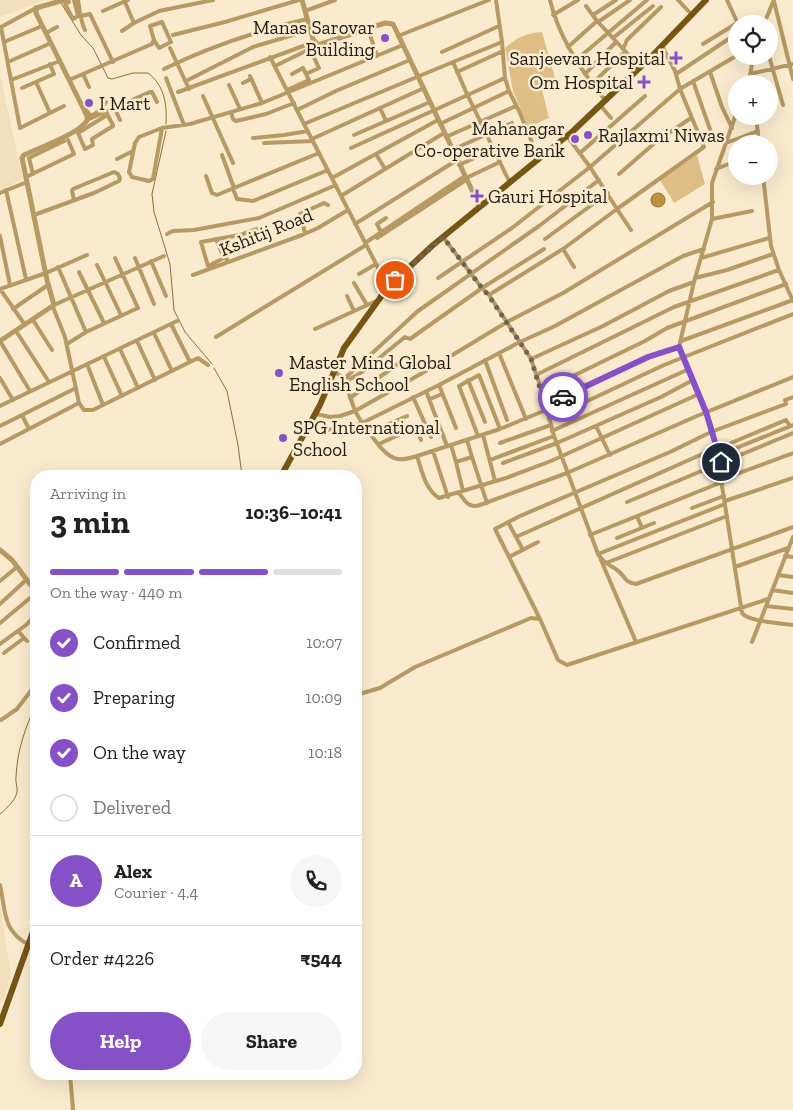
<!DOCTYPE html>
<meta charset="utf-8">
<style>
:root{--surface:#fff;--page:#f6f6f6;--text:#202124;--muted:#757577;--line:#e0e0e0;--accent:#8650c7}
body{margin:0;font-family:"Zilla Slab",serif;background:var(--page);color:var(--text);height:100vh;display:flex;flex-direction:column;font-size:19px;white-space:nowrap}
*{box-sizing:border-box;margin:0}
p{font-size:16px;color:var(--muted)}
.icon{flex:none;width:28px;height:28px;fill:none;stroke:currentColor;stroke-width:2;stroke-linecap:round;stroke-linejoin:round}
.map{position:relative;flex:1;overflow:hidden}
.side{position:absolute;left:30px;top:470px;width:332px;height:610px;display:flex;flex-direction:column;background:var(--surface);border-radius:20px;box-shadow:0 5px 20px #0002}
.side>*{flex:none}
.controls{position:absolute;left:728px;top:15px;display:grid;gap:10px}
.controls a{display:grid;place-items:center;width:50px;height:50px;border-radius:50%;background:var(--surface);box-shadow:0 5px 20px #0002;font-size:25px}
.pin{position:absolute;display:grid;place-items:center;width:42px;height:42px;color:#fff;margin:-21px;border:2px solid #fff;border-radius:50%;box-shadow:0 1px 5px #0007}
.courier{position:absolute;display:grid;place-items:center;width:50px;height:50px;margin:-25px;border:4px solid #8650c7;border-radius:50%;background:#fff;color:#222;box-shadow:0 1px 6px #0007}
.head em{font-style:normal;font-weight:700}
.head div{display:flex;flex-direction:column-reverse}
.head{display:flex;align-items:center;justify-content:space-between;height:85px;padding:0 20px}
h1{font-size:32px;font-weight:700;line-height:38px}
.bar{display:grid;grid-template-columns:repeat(4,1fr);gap:8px 5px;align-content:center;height:60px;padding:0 20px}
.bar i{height:6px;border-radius:4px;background:var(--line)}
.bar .on{background:var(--accent)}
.bar p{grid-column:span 4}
.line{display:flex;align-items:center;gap:12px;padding:0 20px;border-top:1px solid var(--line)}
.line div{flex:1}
.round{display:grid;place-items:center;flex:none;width:52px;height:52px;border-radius:26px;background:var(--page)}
ol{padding:0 20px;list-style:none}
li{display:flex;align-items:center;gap:15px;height:55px}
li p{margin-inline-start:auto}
li .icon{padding:5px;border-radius:50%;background:var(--accent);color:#fff;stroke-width:4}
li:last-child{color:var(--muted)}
li i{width:28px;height:28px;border:2px solid var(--line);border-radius:50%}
.action{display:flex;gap:10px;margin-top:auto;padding:10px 20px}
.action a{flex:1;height:58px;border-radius:30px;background:var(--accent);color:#fff;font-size:20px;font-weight:700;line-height:58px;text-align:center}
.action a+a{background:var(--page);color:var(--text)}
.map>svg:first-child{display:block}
.built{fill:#f2dfbc}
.green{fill:#debe84}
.water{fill:#bd923b;stroke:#8e6f2f}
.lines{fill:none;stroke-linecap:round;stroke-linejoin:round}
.stream{stroke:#8e6f2f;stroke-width:1}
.minor{stroke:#b69963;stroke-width:4}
.tertiary{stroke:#b69963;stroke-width:5}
.primary{stroke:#755613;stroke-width:6}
.done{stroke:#6d6454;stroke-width:5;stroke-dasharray:0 9}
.route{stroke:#8650c7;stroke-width:6}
.poi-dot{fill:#8650c7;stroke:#faebcf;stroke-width:2}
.labels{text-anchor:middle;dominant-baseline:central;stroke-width:5;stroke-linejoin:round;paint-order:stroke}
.poi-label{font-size:19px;fill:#211c12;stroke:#faebcf;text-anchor:start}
.street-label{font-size:19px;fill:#211c12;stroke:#faebcf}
</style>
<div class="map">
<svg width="793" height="1110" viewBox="0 0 793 1110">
<rect width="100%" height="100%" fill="#faebcf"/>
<path class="built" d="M0 0H46L0 17Z
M0 75 23 179 0 190Z
M0 902 11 977 3 1001 0 1002Z"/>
<path class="green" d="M542 32 555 78 542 90 549 118 528 127 513 91 505 48C516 38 526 33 542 32Z
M697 155 705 184 674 203 660 180Z"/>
<path class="water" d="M651 200a7 7 0 1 1 14 0a7 7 0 1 1-14 0Z"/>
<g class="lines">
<path class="stream" d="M61 3 81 35 93 48 108 78 112 79 133 73H148C165 86 167 105 166 124
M166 131 152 194 154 212 170 264 174 310 185 332 212 364
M214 368 227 391 238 445 242 476
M0 814C7 808 15 801 17 792 18 788 15 782 16 777 17 752 25 727 36 705"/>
<path class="minor" d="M68 0 69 2 65 4 73 19 78 16 74 0
M78 0C80 11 80 20 85 30
M124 0 134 23
M496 0 502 42 505 78 509 91 520 113 539 160
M550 0C559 38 581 71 605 100
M678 0 692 15
M727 0 738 24
M774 1 793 79
M586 6 597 21 640 67
M36 8 1 27 20 128 64 106
M103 11 128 0
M305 11 335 0
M553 15 578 0
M593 15 616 0
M81 16 90 14 113 62
M598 22 630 0
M764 24 773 2
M368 29 377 56
M122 31 134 23 159 11 213 0
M46 33 57 27
M173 35 225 22 299 0
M398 36 489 0
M613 38 653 6
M4 42 42 26
M703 44 737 23
M568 47 597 21
M170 48 189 89
M623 49 627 40 661 7
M442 52 499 26
M769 56 783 105
M270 57 304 124
M576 60 647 0
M8 62 51 43
M453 62 502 42
M275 66 310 49 319 68 306 74
M164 69C211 46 256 31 307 19
M457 72 503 51
M710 72 722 107 732 128
M83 74 89 87
M585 74 616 42
M676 74 736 34
M750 74 793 64
M250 76 262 103
M166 78 184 125
M11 80 60 61
M69 80 152 44 154 40 150 26 162 22 171 42 159 48 154 40
M186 81 253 47 310 30
M693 81 712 135
M36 82 50 113
M243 83 251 79
M592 84 625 52
M749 84 753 56
M229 85 240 109
M22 88 54 74 50 64
M287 90 309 80 303 68 292 74
M178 92 314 42
M203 96 233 163
M600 105 611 118
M380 108 386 121
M115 109 120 120
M84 110H86L91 116 101 110 106 102
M297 110 338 90 410 60
M106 112 113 125V126L92 139 93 145 85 149 78 133 107 115
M231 112 233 119 236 121 266 114 294 103
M736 114 712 183V219L694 282 679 347 706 412 721 462 722 486 742 613C749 622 781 623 793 625
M756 116 759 144
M87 120 150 92H152L157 102
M440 124 509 91
M162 128 153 179 149 181 132 177 129 172 135 143 139 137 162 128 190 124 262 103 403 45
M354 135 430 102
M567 136 590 167 617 209 704 147 680 89 675 71 662 46
M446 137 516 106
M253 138 284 135 308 131
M312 139 424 88
M264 143 313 141
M726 143 758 131
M351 148 505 78
M452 150 512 123
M580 153 645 96
M376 154 385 169
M222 155 234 188
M117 159 133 151
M459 165 494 149
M716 169 736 161
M33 174 29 158 64 141
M619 174 657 141 691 118
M206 176 212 193 217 195 319 153
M763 176 771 246 779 270 793 301
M26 177 74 154 68 140
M332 178 438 120
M466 178 500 162
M233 189 237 199 253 201 328 170
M6 190 26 279
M0 193 27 182
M341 196 444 133
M34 215 94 193 119 181 120 178 118 174 114 172 73 189 72 191 74 200
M712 219 752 211
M355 224 457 160
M381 232 377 224 386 218
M305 233 300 214 324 203 328 205
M167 234 173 231 194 230 259 218 336 185
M0 236 10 285
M443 237 482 288 489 295 531 359 542 391 554 436 598 554 725 504
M377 238 466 180
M216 239 224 258
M545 239 608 193
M365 243 465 176
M563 249 574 267
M135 258 154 304
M701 258 769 238
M151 261 166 296
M228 262 226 258H224L208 266 201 242 240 235 257 229
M97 265 121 315
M58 267 86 332
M79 272 104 323
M359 274 376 264
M193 275 302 235 318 228 348 210
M438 278 512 228 590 167 680 89 736 56
M695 278 727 270 773 254
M354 283 367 305
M388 287 304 124 453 62 467 94 510 183
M0 289 46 273 87 255
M0 289 25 325
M489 295 563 249 617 209 631 230
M347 296 354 311
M54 305 164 256
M53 307 65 337 79 403 84 410H93L198 358 208 365
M13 309 48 285
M33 320 52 350
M171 324 190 362
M315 329 376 301
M16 331 49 382
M154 333 172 371
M216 337 366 245
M0 341 30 391
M137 341 155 380
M681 341 793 300
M67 344 86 332 138 308 115 258
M120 349 138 388
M499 353 526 419
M104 357 122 396
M531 359 603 326 669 291 694 282
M485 360 507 420
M87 364 103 405
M334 371 344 379 355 411 362 423 439 385 520 342 555 326 683 256 704 249
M536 375 674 307 779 270
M0 378 13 400
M344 379 418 311 539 226 599 180
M468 380 485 422
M345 382 362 372 405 337 410 339 482 288 544 249
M439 385 456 428
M426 391 447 446
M542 391 645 341 667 328 786 284
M413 397 431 437
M350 398 398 364
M430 399 442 394
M545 405 648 357 679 347
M0 406C59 378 118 349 177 321
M316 414 330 417 340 416 355 411 426 371 507 322 563 293 713 202
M22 415 29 429
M549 419 664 365 793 314
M0 426 76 388
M309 426C328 432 344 430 362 423 370 433 385 458 398 459 404 460 411 458 417 456 422 471 425 489 439 498L506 478 551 461 699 394
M596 426 610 455
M552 431 689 369
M370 432 407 416
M483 435 495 481
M478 436 459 386 479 375 500 429
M467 440 472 457
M500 443 551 425
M731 443 786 420 790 426
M0 444 79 403
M379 444 416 427 421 440
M451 445 456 462
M433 451 448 497
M719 455 793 425
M417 456 500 429 546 410
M490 460 554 436
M503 463 557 443 661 397 693 380
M723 479 793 453
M463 491 456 462 472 457 487 503
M459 493C465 501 469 509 480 505L567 473 697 416 793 377
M725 501 793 478
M627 502 793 433
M692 508 724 496
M637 516 642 528
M508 522 523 550
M590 535 722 482
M516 537 716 448
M617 538 654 523
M598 554C603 563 609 564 617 570 626 576 623 582 636 584L793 527
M785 556 793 557
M509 557 538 542
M601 560 636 642
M606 563 727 516
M735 567 788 548
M778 575 793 577
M0 581 17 567
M772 590 793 593
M0 604 26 580
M766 606 793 609
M540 619 495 529 520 516 670 452 711 432 786 404 785 400 793 397
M0 623 36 593
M18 631 27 641
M752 642 793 537
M0 644 26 625 36 615
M4 653 24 638
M356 695 380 688 415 667 531 618 540 619 558 660 567 665 768 599
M1 720 17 709 36 684
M0 885C6 912 2 930 29 945
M70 1074 73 1110"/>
<path class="tertiary" d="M302 0 313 39 318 45 385 23 393 24 480 207
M0 341 54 305 47 280 22 158 24 155C39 148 75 135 85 123 88 120 87 120 87 116L36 13V8L64 0
M0 550 12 560 36 592"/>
<path class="primary" d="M281 476 320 405 344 348 388 287 433 245 573 131 651 57 706 0
M0 1024 36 923"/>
</g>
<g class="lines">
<path class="done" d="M395 280 443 237 482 288 489 296 531 359 545 405 563 397"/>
<path class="route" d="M563 397 648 357 679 347 706 412 721 462"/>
</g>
<g class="poi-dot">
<circle cx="385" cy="38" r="5"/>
<path d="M673.5 50.5h5v5h5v5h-5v5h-5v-5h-5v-5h5z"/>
<path d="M641.5 74.5h5v5h5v5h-5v5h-5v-5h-5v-5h5z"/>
<circle cx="89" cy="103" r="5"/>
<circle cx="588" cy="135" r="5"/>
<circle cx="575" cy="139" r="5"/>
<path d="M474.5 188.5h5v5h5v5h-5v5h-5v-5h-5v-5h5z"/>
<circle cx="279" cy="373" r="5"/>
<circle cx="283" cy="438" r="5"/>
</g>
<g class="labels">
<g class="poi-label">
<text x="375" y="27" text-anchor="end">Manas Sarovar<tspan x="375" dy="22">Building</tspan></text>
<text x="665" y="58" text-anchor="end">Sanjeevan Hospital</text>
<text x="633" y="82" text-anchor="end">Om Hospital</text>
<text x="99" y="103">I Mart</text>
<text x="565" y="128" text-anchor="end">Mahanagar<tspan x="565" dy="22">Co-operative Bank</tspan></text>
<text x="598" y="135">Rajlaxmi Niwas</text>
<text x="488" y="196">Gauri Hospital</text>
<text x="289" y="362">Master Mind Global<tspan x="289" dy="22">English School</tspan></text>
<text x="293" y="427">SPG International<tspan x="293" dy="22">School</tspan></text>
</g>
<g class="street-label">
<text transform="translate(266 232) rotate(-22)">Kshitij Road</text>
</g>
</g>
</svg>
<div class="controls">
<a><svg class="icon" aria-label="locate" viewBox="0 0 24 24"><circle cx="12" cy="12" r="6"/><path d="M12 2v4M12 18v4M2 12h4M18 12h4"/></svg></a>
<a>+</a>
<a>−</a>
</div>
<div class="pin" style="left:395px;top:280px;background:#ea580c"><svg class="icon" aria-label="bag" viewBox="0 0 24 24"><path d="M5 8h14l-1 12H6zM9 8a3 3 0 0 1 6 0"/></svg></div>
<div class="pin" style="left:721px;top:462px;background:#1f2937"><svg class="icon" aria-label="home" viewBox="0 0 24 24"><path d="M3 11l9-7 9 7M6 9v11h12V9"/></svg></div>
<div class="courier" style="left:563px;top:397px"><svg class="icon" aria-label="car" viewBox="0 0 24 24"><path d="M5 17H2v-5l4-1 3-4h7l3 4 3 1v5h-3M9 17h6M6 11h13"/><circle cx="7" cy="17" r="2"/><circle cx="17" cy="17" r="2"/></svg></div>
<section class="side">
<div class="head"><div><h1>3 min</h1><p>Arriving in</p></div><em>10:36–10:41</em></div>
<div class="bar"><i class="on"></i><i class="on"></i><i class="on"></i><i></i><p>On the way · 440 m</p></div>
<ol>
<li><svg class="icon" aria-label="check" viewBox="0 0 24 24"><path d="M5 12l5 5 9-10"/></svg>Confirmed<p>10:07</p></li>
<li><svg class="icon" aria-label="check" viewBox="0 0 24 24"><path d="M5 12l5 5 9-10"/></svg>Preparing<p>10:09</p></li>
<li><svg class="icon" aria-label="check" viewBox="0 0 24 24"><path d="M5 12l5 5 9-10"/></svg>On the way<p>10:18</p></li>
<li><i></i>Delivered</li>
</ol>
<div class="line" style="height:90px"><b class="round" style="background:var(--accent);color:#fff">A</b><div><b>Alex</b><p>Courier · 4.4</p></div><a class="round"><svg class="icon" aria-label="phone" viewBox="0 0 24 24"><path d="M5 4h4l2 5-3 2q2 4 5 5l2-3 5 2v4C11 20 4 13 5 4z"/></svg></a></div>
<div class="line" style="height:65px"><div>Order #4226</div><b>₹544</b></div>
<div class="action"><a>Help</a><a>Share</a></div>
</section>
</div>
